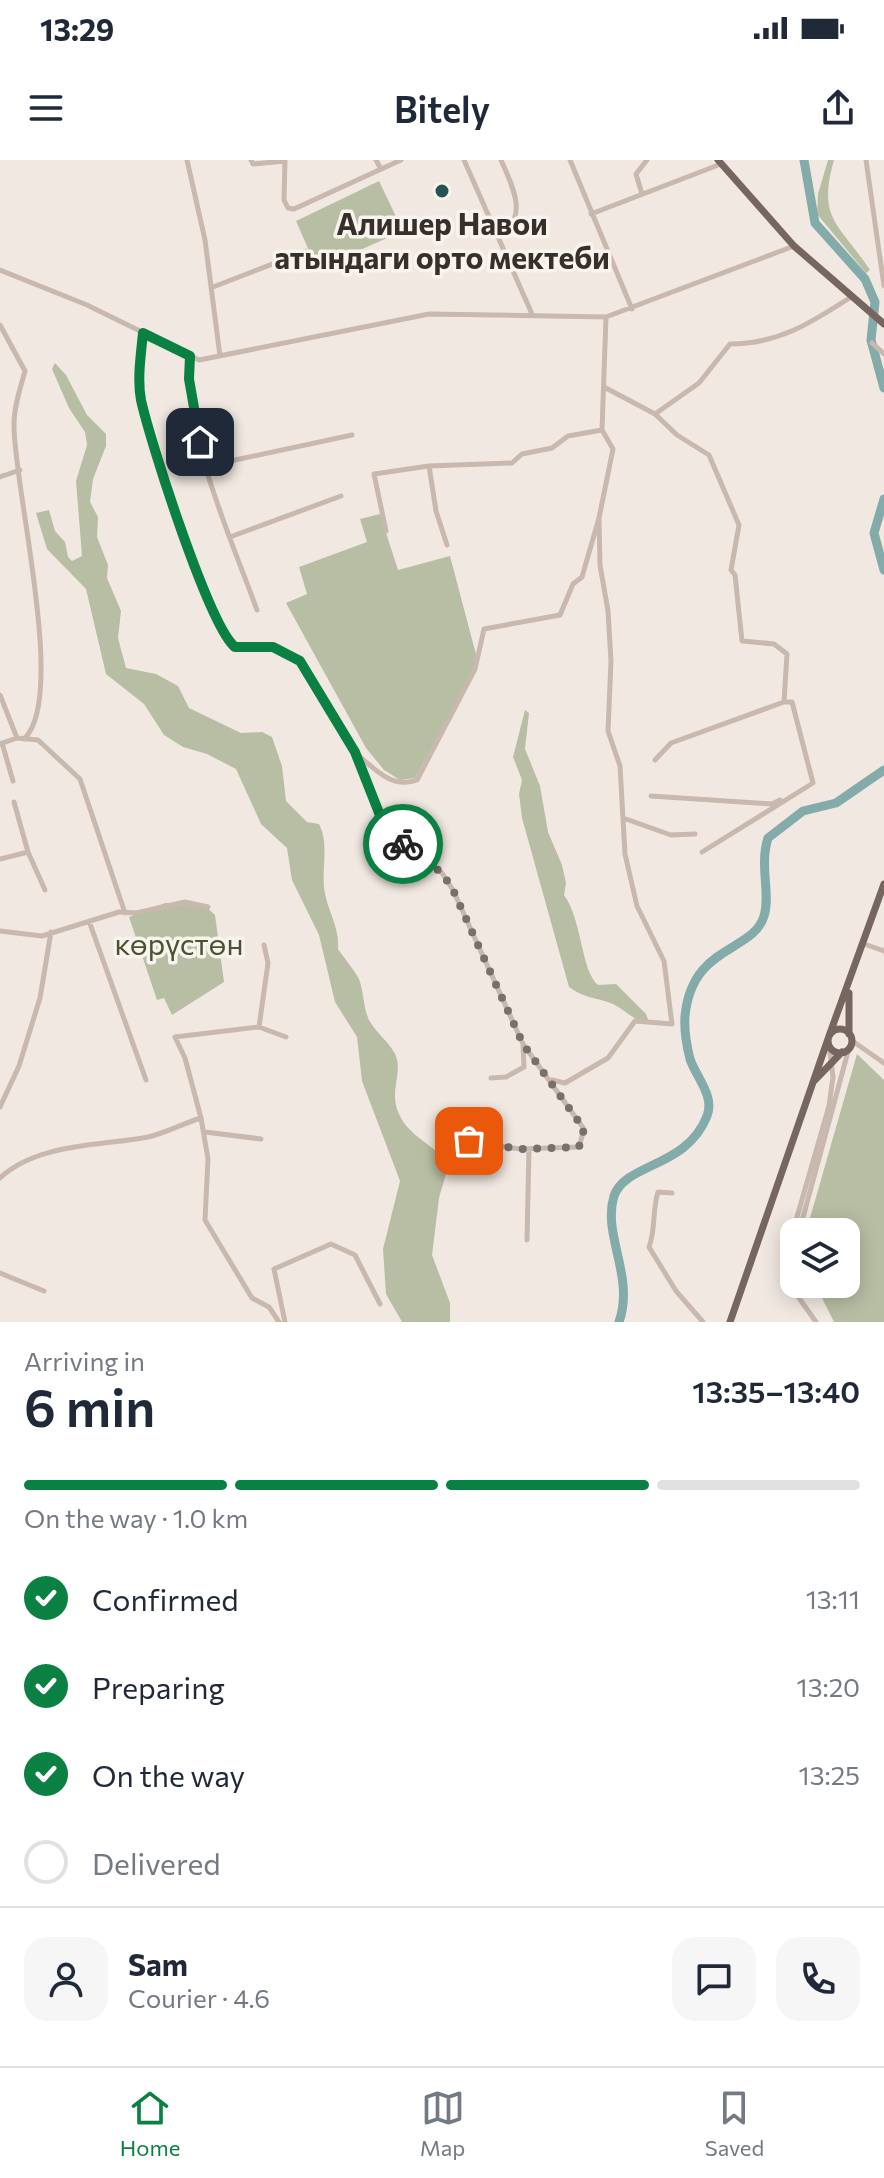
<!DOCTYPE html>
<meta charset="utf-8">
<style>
:root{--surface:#fff;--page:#f6f6f7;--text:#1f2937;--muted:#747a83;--line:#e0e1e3;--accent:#0b8043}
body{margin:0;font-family:Commissioner,sans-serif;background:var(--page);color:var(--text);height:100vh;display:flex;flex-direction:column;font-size:30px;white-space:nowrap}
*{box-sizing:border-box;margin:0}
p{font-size:26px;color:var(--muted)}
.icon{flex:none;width:44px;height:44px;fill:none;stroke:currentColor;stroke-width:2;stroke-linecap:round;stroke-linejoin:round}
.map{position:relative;height:1162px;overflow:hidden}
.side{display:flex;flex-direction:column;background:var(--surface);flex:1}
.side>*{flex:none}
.controls{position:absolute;left:780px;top:1058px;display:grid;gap:16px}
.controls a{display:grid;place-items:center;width:80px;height:80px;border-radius:16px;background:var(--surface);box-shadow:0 4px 20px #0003;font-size:40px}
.pin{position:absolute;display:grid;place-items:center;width:68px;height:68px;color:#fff;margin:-34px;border-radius:16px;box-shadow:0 4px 12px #0006}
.courier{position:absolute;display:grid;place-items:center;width:80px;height:80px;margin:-40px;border:6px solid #0b8043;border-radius:50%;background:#fff;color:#222;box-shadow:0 2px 10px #0007}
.summary em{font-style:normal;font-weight:600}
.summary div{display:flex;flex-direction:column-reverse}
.summary{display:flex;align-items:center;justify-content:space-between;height:136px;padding:0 24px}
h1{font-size:52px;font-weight:600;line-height:60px}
.bar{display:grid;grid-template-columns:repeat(4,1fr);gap:12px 8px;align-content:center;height:96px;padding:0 24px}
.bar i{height:10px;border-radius:6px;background:var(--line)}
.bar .on{background:var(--accent)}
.bar p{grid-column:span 4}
.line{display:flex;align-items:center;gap:20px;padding:0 24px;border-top:2px solid var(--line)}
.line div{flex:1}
.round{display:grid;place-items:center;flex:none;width:84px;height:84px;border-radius:24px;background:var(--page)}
ol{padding:0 24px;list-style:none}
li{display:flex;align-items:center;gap:24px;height:88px}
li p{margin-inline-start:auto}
li .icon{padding:8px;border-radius:50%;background:var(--accent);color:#fff;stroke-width:4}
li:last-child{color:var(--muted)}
li i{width:44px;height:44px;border:4px solid var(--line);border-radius:50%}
.status{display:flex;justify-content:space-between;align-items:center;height:56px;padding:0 40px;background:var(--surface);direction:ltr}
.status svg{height:22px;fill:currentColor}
header{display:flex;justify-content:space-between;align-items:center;height:104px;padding:0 24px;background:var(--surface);font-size:36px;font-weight:600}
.tabs{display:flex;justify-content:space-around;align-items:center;height:112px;border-top:2px solid var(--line);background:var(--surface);font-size:22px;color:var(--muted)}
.tabs a{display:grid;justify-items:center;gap:4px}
.tabs .on{color:var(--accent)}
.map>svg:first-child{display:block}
.green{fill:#b7bea3}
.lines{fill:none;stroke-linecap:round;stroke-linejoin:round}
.river{stroke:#83abaa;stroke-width:9}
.minor{stroke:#c8b8ae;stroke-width:5}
.major{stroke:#77665f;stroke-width:7}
.done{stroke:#78706b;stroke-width:8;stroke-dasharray:0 14.4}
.route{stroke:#0b8043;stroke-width:10}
.poi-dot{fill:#265454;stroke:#f9f3ed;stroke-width:3}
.labels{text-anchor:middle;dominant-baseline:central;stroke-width:7;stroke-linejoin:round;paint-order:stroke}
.poi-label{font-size:30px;font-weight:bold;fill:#372f2c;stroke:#f9f3ed}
.park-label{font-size:30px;fill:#495332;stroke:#f9f3ed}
</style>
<div class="status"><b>13:29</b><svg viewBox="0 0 49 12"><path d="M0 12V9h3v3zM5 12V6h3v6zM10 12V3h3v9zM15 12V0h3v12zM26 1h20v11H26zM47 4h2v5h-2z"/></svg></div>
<header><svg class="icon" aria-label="menu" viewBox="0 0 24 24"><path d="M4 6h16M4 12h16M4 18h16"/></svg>Bitely<svg class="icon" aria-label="share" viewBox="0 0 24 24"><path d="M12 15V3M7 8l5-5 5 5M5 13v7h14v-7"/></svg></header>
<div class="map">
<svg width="884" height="1162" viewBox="0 0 884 1162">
<rect width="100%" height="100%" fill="#f1e9e1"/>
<path class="green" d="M828 0H834C817 60 839 63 870 110L866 113 817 54 818 34Z
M379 21 403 71 317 109 296 61Z
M55 203 66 215 87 255 106 274V286L93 319 90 342 98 357 97 377 108 405 107 418 121 451 118 478 126 508 156 514 178 526 189 548 241 573 262 572 272 577 282 606 286 641 307 662 319 664C329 683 322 706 324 727 326 749 340 766 338 789 344 798 355 811 359 819 364 832 363 847 369 860 376 873 390 883 395 894 404 913 388 931 399 954 410 979 437 984 448 1007L439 1038 432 1095 450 1143V1162H402L386 1134 383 1089 400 1021 362 921 357 877 335 842 319 775 292 720 287 688 261 664 236 609 207 594 183 587 164 575 144 544 106 514 86 429 47 389 36 353 49 350 55 371 65 382 68 397 72 401 82 396 76 321 87 285 85 272 69 248 52 209Z
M380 354 398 410 450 396 478 502 415 618 400 620 384 610 366 588 286 443 307 434 299 407 367 382 360 359Z
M525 550 529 553 525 589 540 626 548 672 562 705 566 723 564 735C582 759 581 811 598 825L616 824 646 854 649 862C634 862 626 850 613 844 595 837 586 839 569 827L522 658 519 634 522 620 513 597Z
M165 743H202L215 755 224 822 172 855 164 838 157 840 129 757Z
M857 894 884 920V1162H834L815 1124H846V1072H806Z"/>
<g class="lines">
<path class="river" d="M804 0 815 63 865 119 875 142 871 180 884 228
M884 339 874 373 884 410
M619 1162C635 1116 602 1075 614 1036 625 1003 687 1008 707 956 715 936 696 917 690 899 687 887 684 869 685 856 692 784 753 793 764 756 771 734 759 706 768 678L803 651 836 643 884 610"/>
<path class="minor" d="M187 0 205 80 220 196
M251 0 253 4 285 1
M285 0 284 40 288 48 294 49 401 0
M376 0 381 9
M464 0 532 154
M570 0 632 149
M866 0 884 126
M642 34 636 14 647 0
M591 54 721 4
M499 76C530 57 512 26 501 0
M0 110 87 145 199 200 429 154 606 157 794 86
M213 127 306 91
M0 165 25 211C20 229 14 247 14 265 13 325 68 538 24 579
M143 173C141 194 137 219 141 240 150 281 209 466 235 487H273L300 501 355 592 385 668 442 713 453 730 523 884 584 969 579 987 520 989 467 981
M872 183 884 194
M190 196C186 282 228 370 257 450
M604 227 655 254 677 275 709 295 739 365 731 410 735 415 742 481 774 484 787 494 784 542 671 583 655 600
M655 254 699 223 730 184C778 184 811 163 851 137
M207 306 352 275
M429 306 512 303 522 294 552 288 568 276 602 270
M0 317 20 310
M386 371 374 314 429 306 436 351 447 385
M230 377 341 336
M0 535 17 578
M2 583 13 621
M0 584 17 578 38 580 80 619 125 753
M357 594C375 610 393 629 417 620L475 509 484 469 560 455 573 424 582 417 599 358 613 289 602 270 606 157
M651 636 772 644 780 640
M623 658 671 675 695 674
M28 692 45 730
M702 692 813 623 792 542H784
M0 699 28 692 14 642
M89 761 146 920
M0 771 42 776 119 752 136 753 185 742 208 747
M864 784 884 791
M259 867 268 803 264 785
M851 880 884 903
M491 918 506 917 524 907 523 885
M552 920 565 923 608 898 635 861 672 864 664 801 637 746 625 694 620 606 608 571 611 501 608 451 600 405 599 358
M0 947 19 906 40 838 51 772
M201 958 185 898 175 877 259 867 286 877
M205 972 261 979
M0 1018C37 983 101 986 148 977 166 973 184 963 201 958L208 999 205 1060 252 1138 269 1147 279 1162
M672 1033 658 1032C652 1050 656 1069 649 1087L676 1131 703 1162
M799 1072 849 888
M527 1080 529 989
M789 1103 794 1088
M0 1113 44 1131
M285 1162 274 1109 331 1084 355 1095 380 1144
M816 1162 792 1128 786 1095 829 946 833 917 829 884"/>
<path class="major" d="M718 0 794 86 884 164
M849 833V874
M828 881a12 12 0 1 1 24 0a12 12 0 1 1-24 0Z
M829 876 884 724
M815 920 842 892
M730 1162 828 879"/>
</g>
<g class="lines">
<path class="done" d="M403 684 442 713 453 730 523 884 584 969 579 987 520 989 469 981"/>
<path class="route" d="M200 282 189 219 190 196 143 173C141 194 137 219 141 240 150 281 209 466 235 487H273L300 501 355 592 385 668 403 684"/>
</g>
<circle class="poi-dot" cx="442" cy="31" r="8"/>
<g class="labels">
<g class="poi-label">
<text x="442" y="62">Алишер Навои<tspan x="442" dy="34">атындаги орто мектеби</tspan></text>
</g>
<g class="park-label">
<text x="179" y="782">көрүстөн</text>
</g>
</g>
</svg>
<div class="controls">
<a><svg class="icon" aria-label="layers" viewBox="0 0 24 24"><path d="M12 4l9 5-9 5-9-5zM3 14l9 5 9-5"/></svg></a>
</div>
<div class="pin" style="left:469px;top:981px;background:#ea580c"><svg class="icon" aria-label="bag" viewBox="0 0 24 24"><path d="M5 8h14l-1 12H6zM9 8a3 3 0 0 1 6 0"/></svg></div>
<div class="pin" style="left:200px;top:282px;background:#1f2937"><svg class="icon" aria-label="home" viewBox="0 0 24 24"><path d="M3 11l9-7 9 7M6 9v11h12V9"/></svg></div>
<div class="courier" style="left:403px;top:684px"><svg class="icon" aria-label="bike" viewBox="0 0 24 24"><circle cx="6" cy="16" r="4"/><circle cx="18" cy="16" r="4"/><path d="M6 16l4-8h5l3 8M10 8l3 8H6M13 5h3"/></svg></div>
</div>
<section class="side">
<div class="summary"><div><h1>6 min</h1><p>Arriving in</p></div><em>13:35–13:40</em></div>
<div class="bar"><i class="on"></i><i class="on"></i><i class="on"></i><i></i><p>On the way · 1.0 km</p></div>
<ol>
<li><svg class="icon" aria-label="check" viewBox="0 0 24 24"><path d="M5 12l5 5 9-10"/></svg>Confirmed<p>13:11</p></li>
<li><svg class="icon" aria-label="check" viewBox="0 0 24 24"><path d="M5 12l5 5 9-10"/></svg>Preparing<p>13:20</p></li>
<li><svg class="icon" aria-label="check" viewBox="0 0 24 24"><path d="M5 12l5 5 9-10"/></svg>On the way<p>13:25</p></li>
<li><i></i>Delivered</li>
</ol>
<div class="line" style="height:144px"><a class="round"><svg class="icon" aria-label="person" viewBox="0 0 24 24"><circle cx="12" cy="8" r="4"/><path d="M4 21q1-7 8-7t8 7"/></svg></a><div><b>Sam</b><p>Courier · 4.6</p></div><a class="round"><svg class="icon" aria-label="chat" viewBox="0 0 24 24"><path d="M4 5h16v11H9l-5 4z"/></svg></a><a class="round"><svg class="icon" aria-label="phone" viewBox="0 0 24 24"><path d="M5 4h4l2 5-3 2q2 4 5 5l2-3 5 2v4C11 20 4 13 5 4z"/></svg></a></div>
</section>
<nav class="tabs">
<a class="on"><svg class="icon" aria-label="home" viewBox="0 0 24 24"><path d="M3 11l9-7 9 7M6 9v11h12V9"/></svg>Home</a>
<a><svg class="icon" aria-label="map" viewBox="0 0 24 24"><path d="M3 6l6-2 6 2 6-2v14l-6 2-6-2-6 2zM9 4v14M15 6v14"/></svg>Map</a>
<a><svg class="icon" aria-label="saved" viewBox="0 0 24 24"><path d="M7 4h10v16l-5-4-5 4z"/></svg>Saved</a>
</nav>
